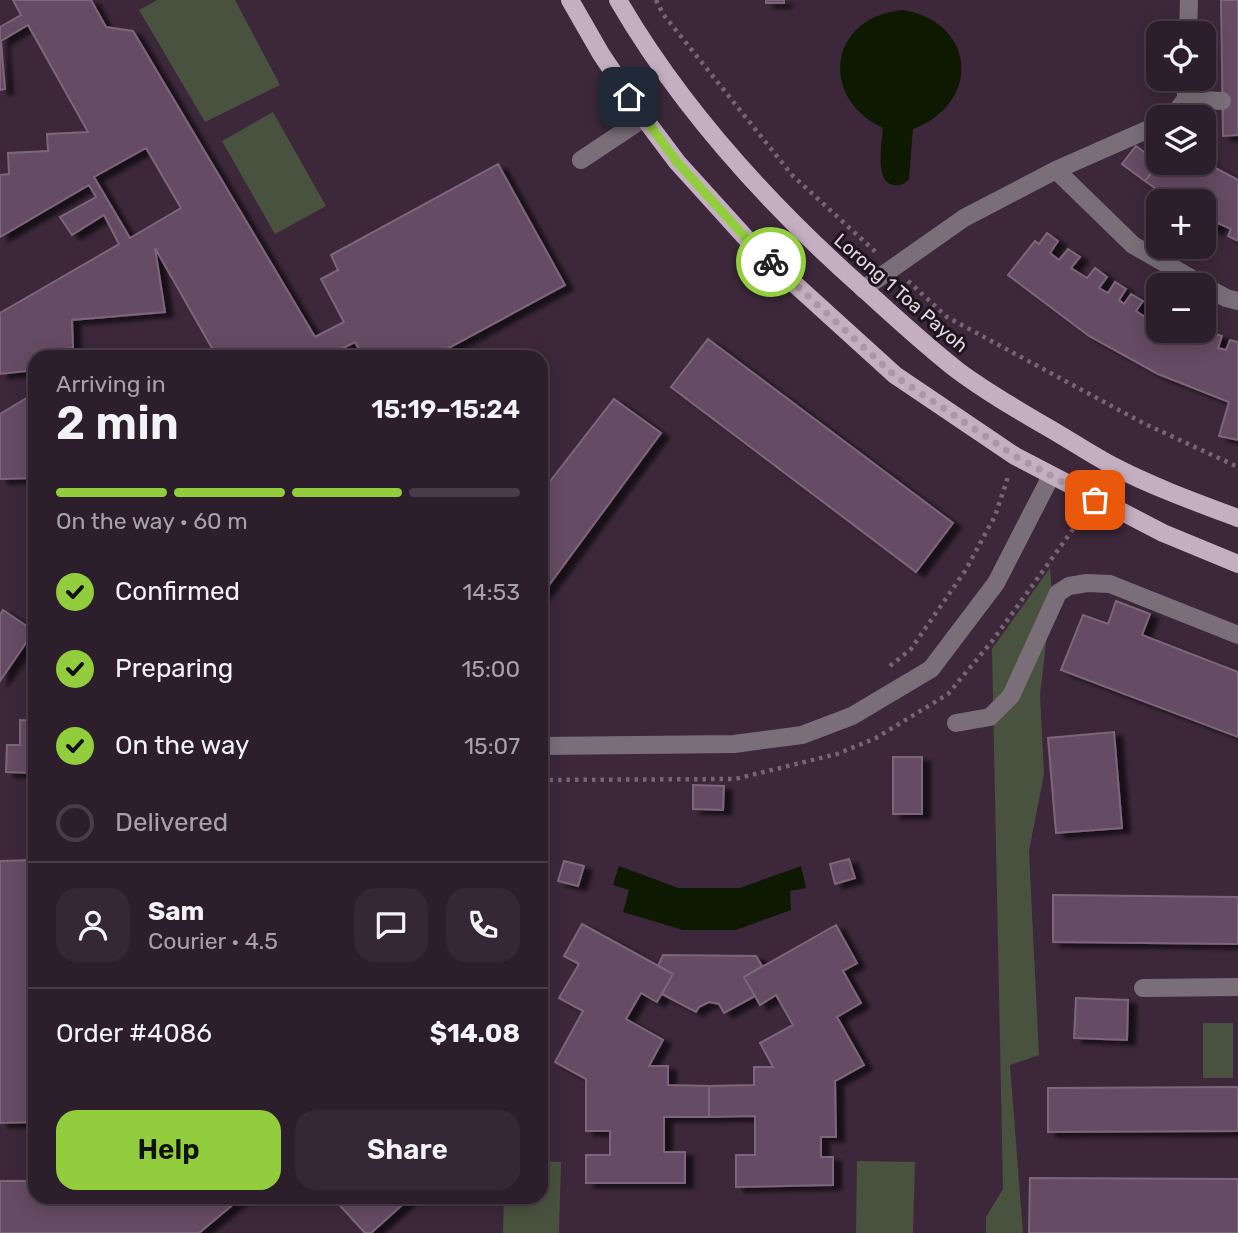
<!DOCTYPE html>
<meta charset="utf-8">
<style>
:root{--surface:#2d1e2c;--page:#352734;--text:#f1f3f6;--muted:#a7a2a9;--line:#483c48;--accent:#92cd3e}
body{margin:0;font-family:Rubik,sans-serif;background:var(--page);color:var(--text);height:100vh;display:flex;flex-direction:column;font-size:26px;white-space:nowrap}
*{box-sizing:border-box;margin:0}
p{font-size:23px;color:var(--muted)}
.icon{flex:none;width:38px;height:38px;fill:none;stroke:currentColor;stroke-width:2;stroke-linecap:round;stroke-linejoin:round}
.map{position:relative;flex:1;overflow:hidden}
.details{position:absolute;left:28px;top:350px;width:520px;height:854px;display:flex;flex-direction:column;background:var(--surface);border-radius:21px;box-shadow:0 4px 18px #0003,0 0 0 2px var(--line)}
.details>*{flex:none}
.tools{position:absolute;left:1146px;top:21px;display:grid;gap:14px}
.tools a{display:grid;place-items:center;width:70px;height:70px;border-radius:14px;background:var(--surface);box-shadow:0 4px 18px #0003,0 0 0 2px var(--line);font-size:35px}
.pin{position:absolute;display:grid;place-items:center;width:60px;height:60px;color:#fff;margin:-30px;border-radius:14px;box-shadow:0 4px 10px #0006}
.courier{position:absolute;display:grid;place-items:center;width:70px;height:70px;margin:-35px;border:5px solid #92cd3e;border-radius:50%;background:#fff;color:#222;box-shadow:0 2px 9px #0007}
.summary em{font-style:normal;font-weight:600}
.summary div{display:flex;flex-direction:column-reverse}
.summary{display:flex;align-items:center;justify-content:space-between;height:119px;padding:0 28px}
h1{font-size:46px;font-weight:600;line-height:52px}
.bar{display:grid;grid-template-columns:repeat(4,1fr);gap:10px 7px;align-content:center;height:84px;padding:0 28px}
.bar i{height:9px;border-radius:5px;background:var(--line)}
.bar .active{background:var(--accent)}
.bar p{grid-column:span 4}
.line{display:flex;align-items:center;gap:18px;padding:0 28px;border-top:2px solid var(--line)}
.line div{flex:1}
.round{display:grid;place-items:center;flex:none;width:74px;height:74px;border-radius:21px;background:var(--page)}
ol{padding:0 28px;list-style:none}
li{display:flex;align-items:center;gap:21px;height:77px}
li p{margin-inline-start:auto}
li .icon{padding:7px;border-radius:50%;background:var(--accent);color:#111;stroke-width:4}
li:last-child{color:var(--muted)}
li i{width:38px;height:38px;border:4px solid var(--line);border-radius:50%}
.primary-button{display:flex;gap:14px;margin-top:auto;padding:14px 28px}
.primary-button a{flex:1;height:80px;border-radius:21px;background:var(--accent);color:#111;font-size:28px;font-weight:600;line-height:80px;text-align:center}
.primary-button a+a{background:var(--page);color:var(--text)}
.map>svg:first-child{display:block}
.green{fill:#49523f}
.water{fill:#0e1901}
.building{fill:#654c63;stroke:#7d667b;stroke-width:2;fill-rule:evenodd;filter:url(#shadow)}
.lines{fill:none;stroke-linecap:round;stroke-linejoin:round}
.path{stroke:#766574;stroke-width:4.5;stroke-dasharray:3.5 5;stroke-linecap:butt}
.minor{stroke:#7a6f78;stroke-width:18}
.major{stroke:#c4aec1;stroke-width:18}
.done{stroke:#a898a6;stroke-width:7;stroke-dasharray:0 12.6}
.route{stroke:#92cd3e;stroke-width:9}
.labels{text-anchor:middle;dominant-baseline:central;stroke-width:6;stroke-linejoin:round;paint-order:stroke}
.street-label{font-size:19px;fill:#e2d5e0;stroke:#1d141c}
</style>
<div class="map">
<svg width="1238" height="1233" viewBox="0 0 1238 1233">
<defs>
<filter id="shadow"><feDropShadow dx="8" dy="4.5" stdDeviation="2" flood-color="#0009"/></filter>
</defs>
<rect width="100%" height="100%" fill="#3c283a"/>
<path class="green" d="M157 0H235L280 85 205 122 139 10Z
M273 112 326 206 275 234 222 141Z
M1050 568 1052 593 1040 695 1044 774 1029 851 1039 1055 1010 1065 1023 1233H986V1217L1003 1189 992 649Z
M1203 1023H1233V1078H1203Z
M541 1161 561 1162 559 1233H503L504 1197H541Z
M857 1161 915 1162 913 1233H856Z"/>
<path class="water" d="M903 10C976 22 982 103 913 129L909 179C904 184 901 186 894 185 874 183 882 142 883 128 817 97 830 16 903 10Z
M619 866 678 888H740L801 866 806 888 790 891 791 910 736 930H683L623 912 629 890 613 885Z"/>
<path class="building" d="M13 0H91L106 27 133 31 315 337 344 322 321 279 338 270 331 255 498 164 565 285 432 357H363L355 342 326 357H217L155 248 165 312 72 320 73 348 37 352 35 370 0 374V313L119 244 104 215 72 235 60 217 96 197 89 185 0 237V175L9 174 8 153 48 151 47 134 88 132 28 25 1 41 5 89 0 90V27L21 15ZM146 148 181 208 130 238 94 177Z
M766 0H784V3H766Z
M1221 0H1238V135L1223 136Z
M1136 146 1159 163 1145 181 1122 164Z
M1204 155 1209 159 1206 163 1238 180V241L1228 236 1231 229 1218 223 1215 230 1204 224V201L1158 203 1150 196 1155 188 1145 181 1159 163H1204Z
M1047 233 1058 241 1050 253 1059 260 1068 249 1080 257 1071 268 1087 278 1095 268 1107 277 1099 288 1108 293 1115 282 1126 289 1119 300 1124 304 1131 294 1143 301 1136 311 1145 317 1150 307 1158 311V331H1178L1185 335 1187 331H1202L1197 341 1205 344 1208 332 1222 336 1218 348 1226 350 1230 340 1238 342V440L1219 436 1229 402 1158 374 1089 336 1008 275 1035 241 1039 244Z
M708 339 953 523 916 572 671 387Z
M35 393V478L0 479V414Z
M614 399 661 433 541 596V493Z
M1116 601 1150 614 1142 635 1238 672V737L1061 670 1083 615 1108 624Z
M3 610 34 631 0 681V615Z
M20 720 35 721V789H32V773L6 772 7 745H20Z
M1114 732 1122 828 1056 833 1048 738Z
M893 757H922V814H893Z
M693 785 724 786 723 810 693 809Z
M849 859 855 878 835 884 830 864Z
M35 860V1122L0 1123V861Z
M564 861 584 866 578 886 558 881Z
M1053 895 1238 897V944L1053 942Z
M582 924 673 974 657 1002 641 993 626 1019 663 1040 649 1066H668V1085L709 1086V1117H664V1152H685V1183H586V1155H610V1131H586V1079L555 1062 583 1011 559 998 579 964 564 956Z
M836 925 857 963 843 971 861 1003 837 1017 864 1065 835 1081 836 1137H821V1157H833V1185L736 1187V1155H755V1116L709 1117V1086L754 1085V1067H773L760 1043 793 1025 776 995 760 1005 744 977Z
M663 955 756 956 762 966 744 977 755 996 724 1013 719 1004 709 1002 699 1007 696 1012 662 994 673 974 658 966Z
M1076 998 1128 1000 1127 1040 1074 1038Z
M1238 1087V1131L1048 1132V1088Z
M1030 1178 1238 1179V1233H1029Z
M0 1181H35V1197H242L199 1233H0Z
M332 1197H411L371 1233H365Z"/>
<g class="lines">
<path class="path" d="M656 0 663 14 792 175 878 254
M908 281 947 317 1143 423 1238 467
M890 666 911 649 965 571 995 516 1009 474
M541 780 735 779 837 754 876 738 948 694 993 640 1084 514"/>
<path class="minor" d="M1188 33 1189 0
M1186 99 1222 101
M1172 117 1186 99V79
M581 160 644 118
M1056 170 1133 245 1203 285
M1204 286 1226 298 1238 301
M863 289 964 218 1056 170 1158 125
M956 723 990 717 1011 696 1058 593 1069 586 1087 583 1110 584 1238 635
M541 746 734 744 802 735 852 716 931 669 996 583 1051 476
M1143 988 1238 987"/>
<path class="major" d="M570 0 601 54 644 118 677 162 754 247 895 375 1015 456 1163 533 1238 564
M618 0C682 110 770 206 865 290 895 317 925 345 957 370 985 391 1016 409 1047 427 1068 439 1089 453 1111 465 1151 486 1195 502 1238 518"/>
</g>
<g class="lines">
<path class="done" d="M771 262 895 376 1015 456 1095 500"/>
<path class="route" d="M629 97 677 162 754 247 771 262"/>
</g>
<g class="labels">
<g class="street-label">
<text transform="translate(901 293) rotate(41)">Lorong 1 Toa Payoh</text>
</g>
</g>
</svg>
<div class="tools">
<a><svg class="icon" aria-label="locate" viewBox="0 0 24 24"><circle cx="12" cy="12" r="6"/><path d="M12 2v4M12 18v4M2 12h4M18 12h4"/></svg></a>
<a><svg class="icon" aria-label="layers" viewBox="0 0 24 24"><path d="M12 4l9 5-9 5-9-5zM3 14l9 5 9-5"/></svg></a>
<a>+</a>
<a>−</a>
</div>
<div class="pin" style="left:1095px;top:500px;background:#ea580c"><svg class="icon" aria-label="bag" viewBox="0 0 24 24"><path d="M5 8h14l-1 12H6zM9 8a3 3 0 0 1 6 0"/></svg></div>
<div class="pin" style="left:629px;top:97px;background:#1f2937"><svg class="icon" aria-label="home" viewBox="0 0 24 24"><path d="M3 11l9-7 9 7M6 9v11h12V9"/></svg></div>
<div class="courier" style="left:771px;top:262px"><svg class="icon" aria-label="bike" viewBox="0 0 24 24"><circle cx="6" cy="16" r="4"/><circle cx="18" cy="16" r="4"/><path d="M6 16l4-8h5l3 8M10 8l3 8H6M13 5h3"/></svg></div>
<section class="details">
<div class="summary"><div><h1>2 min</h1><p>Arriving in</p></div><em>15:19–15:24</em></div>
<div class="bar"><i class="active"></i><i class="active"></i><i class="active"></i><i></i><p>On the way · 60 m</p></div>
<ol>
<li><svg class="icon" aria-label="check" viewBox="0 0 24 24"><path d="M5 12l5 5 9-10"/></svg>Confirmed<p>14:53</p></li>
<li><svg class="icon" aria-label="check" viewBox="0 0 24 24"><path d="M5 12l5 5 9-10"/></svg>Preparing<p>15:00</p></li>
<li><svg class="icon" aria-label="check" viewBox="0 0 24 24"><path d="M5 12l5 5 9-10"/></svg>On the way<p>15:07</p></li>
<li><i></i>Delivered</li>
</ol>
<div class="line" style="height:126px"><a class="round"><svg class="icon" aria-label="person" viewBox="0 0 24 24"><circle cx="12" cy="8" r="4"/><path d="M4 21q1-7 8-7t8 7"/></svg></a><div><b>Sam</b><p>Courier · 4.5</p></div><a class="round"><svg class="icon" aria-label="chat" viewBox="0 0 24 24"><path d="M4 5h16v11H9l-5 4z"/></svg></a><a class="round"><svg class="icon" aria-label="phone" viewBox="0 0 24 24"><path d="M5 4h4l2 5-3 2q2 4 5 5l2-3 5 2v4C11 20 4 13 5 4z"/></svg></a></div>
<div class="line" style="height:91px"><div>Order #4086</div><b>$14.08</b></div>
<div class="primary-button"><a>Help</a><a>Share</a></div>
</section>
</div>
